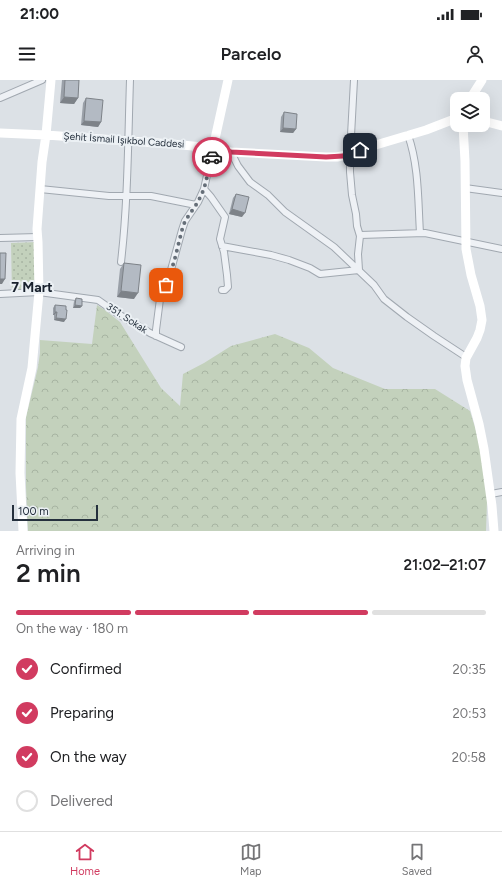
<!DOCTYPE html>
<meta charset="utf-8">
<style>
:root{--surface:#fff;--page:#f2f2f2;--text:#202124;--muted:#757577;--line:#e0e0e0;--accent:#d13b60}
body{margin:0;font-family:Figtree,sans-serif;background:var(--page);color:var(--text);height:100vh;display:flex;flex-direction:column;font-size:15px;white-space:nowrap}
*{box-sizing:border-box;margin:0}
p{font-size:13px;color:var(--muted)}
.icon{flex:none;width:22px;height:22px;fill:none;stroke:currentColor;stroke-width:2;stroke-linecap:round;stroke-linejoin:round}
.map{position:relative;height:451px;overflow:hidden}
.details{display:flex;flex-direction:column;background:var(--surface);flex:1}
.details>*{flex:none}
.buttons{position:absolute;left:450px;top:12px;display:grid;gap:8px}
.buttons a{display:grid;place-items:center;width:40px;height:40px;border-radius:8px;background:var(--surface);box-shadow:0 4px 16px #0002;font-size:20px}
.scale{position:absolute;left:12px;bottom:10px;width:86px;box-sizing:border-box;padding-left:4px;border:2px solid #25303d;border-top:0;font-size:11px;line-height:14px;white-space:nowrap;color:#25303d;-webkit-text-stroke:3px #ebf0f4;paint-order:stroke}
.pin{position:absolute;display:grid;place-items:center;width:34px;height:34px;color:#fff;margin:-17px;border-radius:8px;box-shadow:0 2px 6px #0006}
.courier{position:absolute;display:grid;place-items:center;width:40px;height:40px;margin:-20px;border:3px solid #d13b60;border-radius:50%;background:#fff;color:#222;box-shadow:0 1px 5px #0007}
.summary em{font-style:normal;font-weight:600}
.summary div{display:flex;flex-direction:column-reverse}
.summary{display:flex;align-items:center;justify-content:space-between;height:68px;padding:0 16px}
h1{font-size:26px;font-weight:600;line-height:30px}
.bar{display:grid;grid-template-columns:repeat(4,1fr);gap:6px 4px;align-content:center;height:48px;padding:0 16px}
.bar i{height:5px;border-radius:3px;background:var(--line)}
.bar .selected{background:var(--accent)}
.bar p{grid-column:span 4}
ol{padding:0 16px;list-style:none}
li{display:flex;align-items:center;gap:12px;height:44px}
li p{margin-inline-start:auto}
li .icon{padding:4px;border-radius:50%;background:var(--accent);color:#fff;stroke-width:4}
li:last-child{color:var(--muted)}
li i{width:22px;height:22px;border:2px solid var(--line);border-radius:50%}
.status{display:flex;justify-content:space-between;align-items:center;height:28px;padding:0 20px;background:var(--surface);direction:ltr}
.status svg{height:11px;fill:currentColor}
header{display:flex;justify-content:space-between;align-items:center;height:52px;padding:0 16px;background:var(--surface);font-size:18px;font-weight:600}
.dock{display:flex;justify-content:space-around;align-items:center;height:56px;border-top:1px solid var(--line);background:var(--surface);font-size:11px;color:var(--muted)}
.dock a{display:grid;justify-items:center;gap:2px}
.dock .selected{color:var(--accent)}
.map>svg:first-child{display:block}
.grass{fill:url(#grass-dots)}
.forest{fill:url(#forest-crowns)}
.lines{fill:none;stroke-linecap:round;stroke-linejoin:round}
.street-casing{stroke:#a1a8b0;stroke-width:8}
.street{stroke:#eef1f5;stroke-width:6}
.secondary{stroke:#fff;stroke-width:9}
.wall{fill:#9aa0a8}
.shaded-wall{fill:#7d8288}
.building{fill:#b3bac3;stroke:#7d8288}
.done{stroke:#656e78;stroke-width:4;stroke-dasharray:0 7.2}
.route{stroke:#d13b60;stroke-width:5}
.labels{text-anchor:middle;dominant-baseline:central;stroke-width:4;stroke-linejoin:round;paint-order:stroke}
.street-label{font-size:10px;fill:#25303d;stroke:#ebf0f4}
.district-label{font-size:14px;font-weight:bold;fill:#18212d;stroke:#ebf0f4}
</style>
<div class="status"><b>21:00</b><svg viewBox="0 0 49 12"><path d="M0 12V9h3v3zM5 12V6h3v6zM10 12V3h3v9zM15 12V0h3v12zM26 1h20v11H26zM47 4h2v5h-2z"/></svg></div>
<header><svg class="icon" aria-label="menu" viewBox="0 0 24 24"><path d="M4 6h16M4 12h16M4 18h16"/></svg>Parcelo<svg class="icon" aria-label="person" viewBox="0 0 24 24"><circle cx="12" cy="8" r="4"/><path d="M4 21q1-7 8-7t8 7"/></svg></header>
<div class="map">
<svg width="502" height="451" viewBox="0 0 502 451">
<defs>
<pattern id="grass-dots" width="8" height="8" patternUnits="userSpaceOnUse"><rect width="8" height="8" fill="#c3d1bc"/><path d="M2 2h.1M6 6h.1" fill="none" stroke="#a7b4a2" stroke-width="1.8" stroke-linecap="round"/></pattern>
<pattern id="forest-crowns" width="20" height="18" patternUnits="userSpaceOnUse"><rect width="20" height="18" fill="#c3d1bc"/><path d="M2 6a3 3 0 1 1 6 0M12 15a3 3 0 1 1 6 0" fill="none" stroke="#a7b4a2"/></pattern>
</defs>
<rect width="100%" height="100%" fill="#dce1e6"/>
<path class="grass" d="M38 162 39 212 12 213 11 163Z"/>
<path class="forest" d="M97 225 105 230 120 242 161 308 180 326 183 294 204 283 231 266 275 254 309 268 333 288 385 309H435L470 331 482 370 487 421 486 451H28L26 407V337L35 300 38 287 40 273V260L92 264Z"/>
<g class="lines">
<g class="street-casing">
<path id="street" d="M0 18 42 0
M408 55C419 86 418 121 420 153
M231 72 238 86 250 102 268 115 285 132 334 167 374 205 384 219 407 237 434 256 466 277
M465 108 502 113
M40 109 109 116H151L196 125
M204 109 211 117 225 137 220 159 224 172 227 195 228 207 225 210H222
M360 155 425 153 502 169
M0 158 38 157
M222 166 271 175 289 180 310 188 320 194 359 190 358 174 360 156 357 146 356 134 352 115 350 92V74L354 0
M121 182C128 122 128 60 130 0
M0 214 39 212 98 220 115 232 150 253 181 267
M156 256V250L160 219 169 197 182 150 185 141 198 122 204 109 213 68
M491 414 502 412"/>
</g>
<use href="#street" class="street"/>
<path class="secondary" d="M470 19 482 0
M483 41 502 46
M463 45 465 81 466 169 471 195 480 226 482 240 480 250 477 258 466 278 465 286 467 300 479 344 484 369 492 426 494 451
M0 53 46 55 172 64 213 68 231 72 326 77H337L350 74 369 67 426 50 457 38
M213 68 228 0
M23 451 20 393 21 339 32 288 39 212 38 162 37 149 42 82 46 55 51 0"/>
</g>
<path class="wall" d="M62 0H79L78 18 74 24 60 23Z
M86 18 101 42 98 47 81 45 83 23Z
M284 32 296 49 293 53 280 52 281 37Z
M236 114 242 137 229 134 233 118Z
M124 183 134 219 117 217 120 189Z
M76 218 82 226 80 228H73L74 221Z
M55 225 64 242 54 240V235H53V228Z"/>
<path class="shaded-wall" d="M64 17 78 18 74 24 60 23Z
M84 41 101 42 98 47 81 45Z
M283 48 296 49 293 53 280 52Z
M232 129 245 133 242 137 229 134Z
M0 199H5L2 204H0Z
M121 211 138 213 134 219 117 217Z
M75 225 82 226 80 228H73Z
M55 232H57L54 235H53Z
M56 238 66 239 64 242 54 240Z"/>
<path class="building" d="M65 0H79L78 18 64 17Z
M86 18 103 20 101 42 84 41Z
M284 32 297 34 296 49 283 48Z
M236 114 249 117 245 133 232 129Z
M0 173H6L5 199H0Z
M124 183 141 185 138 213 121 211Z
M76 218 82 219V226L75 225Z
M55 225 66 226V230H67L66 239 56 238 57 232H55Z"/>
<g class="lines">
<path class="done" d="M166 205 174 182 182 150 185 141 198 122 204 109 212 77"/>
<path class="route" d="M212 77 213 68 231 72 326 77 343 76 360 70"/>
</g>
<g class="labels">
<g class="street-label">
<text transform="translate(124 60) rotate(4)">Şehit İsmail Işıkbol Caddesi</text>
<text transform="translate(127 238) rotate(33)">351. Sokak</text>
</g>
<g class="district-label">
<text x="32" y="207">7 Mart</text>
</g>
</g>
</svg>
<div class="buttons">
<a><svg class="icon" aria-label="layers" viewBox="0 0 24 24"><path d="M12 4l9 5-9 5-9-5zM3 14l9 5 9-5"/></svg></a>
</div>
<div class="scale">100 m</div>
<div class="pin" style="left:166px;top:205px;background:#ea580c"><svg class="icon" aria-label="bag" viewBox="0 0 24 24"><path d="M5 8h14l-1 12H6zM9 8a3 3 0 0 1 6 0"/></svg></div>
<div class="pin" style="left:360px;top:70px;background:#1f2937"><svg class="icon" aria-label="home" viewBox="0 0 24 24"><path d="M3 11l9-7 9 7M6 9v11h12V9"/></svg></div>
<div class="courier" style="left:212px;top:77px"><svg class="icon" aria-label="car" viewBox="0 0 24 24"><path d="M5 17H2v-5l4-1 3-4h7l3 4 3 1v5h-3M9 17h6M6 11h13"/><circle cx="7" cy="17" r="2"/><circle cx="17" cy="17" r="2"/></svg></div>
</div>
<section class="details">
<div class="summary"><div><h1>2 min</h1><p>Arriving in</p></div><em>21:02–21:07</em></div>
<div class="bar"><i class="selected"></i><i class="selected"></i><i class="selected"></i><i></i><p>On the way · 180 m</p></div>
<ol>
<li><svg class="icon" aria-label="check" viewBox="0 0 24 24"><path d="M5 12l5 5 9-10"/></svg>Confirmed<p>20:35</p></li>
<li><svg class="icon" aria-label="check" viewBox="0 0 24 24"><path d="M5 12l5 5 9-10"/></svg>Preparing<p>20:53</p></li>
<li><svg class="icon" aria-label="check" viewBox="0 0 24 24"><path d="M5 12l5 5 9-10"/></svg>On the way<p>20:58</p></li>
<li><i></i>Delivered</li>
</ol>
</section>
<nav class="dock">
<a class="selected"><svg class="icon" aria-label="home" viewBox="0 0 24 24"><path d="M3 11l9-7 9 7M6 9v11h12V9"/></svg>Home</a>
<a><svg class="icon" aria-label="map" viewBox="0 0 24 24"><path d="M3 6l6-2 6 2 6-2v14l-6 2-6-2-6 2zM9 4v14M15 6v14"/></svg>Map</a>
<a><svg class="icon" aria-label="saved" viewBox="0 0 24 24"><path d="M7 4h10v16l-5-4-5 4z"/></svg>Saved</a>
</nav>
